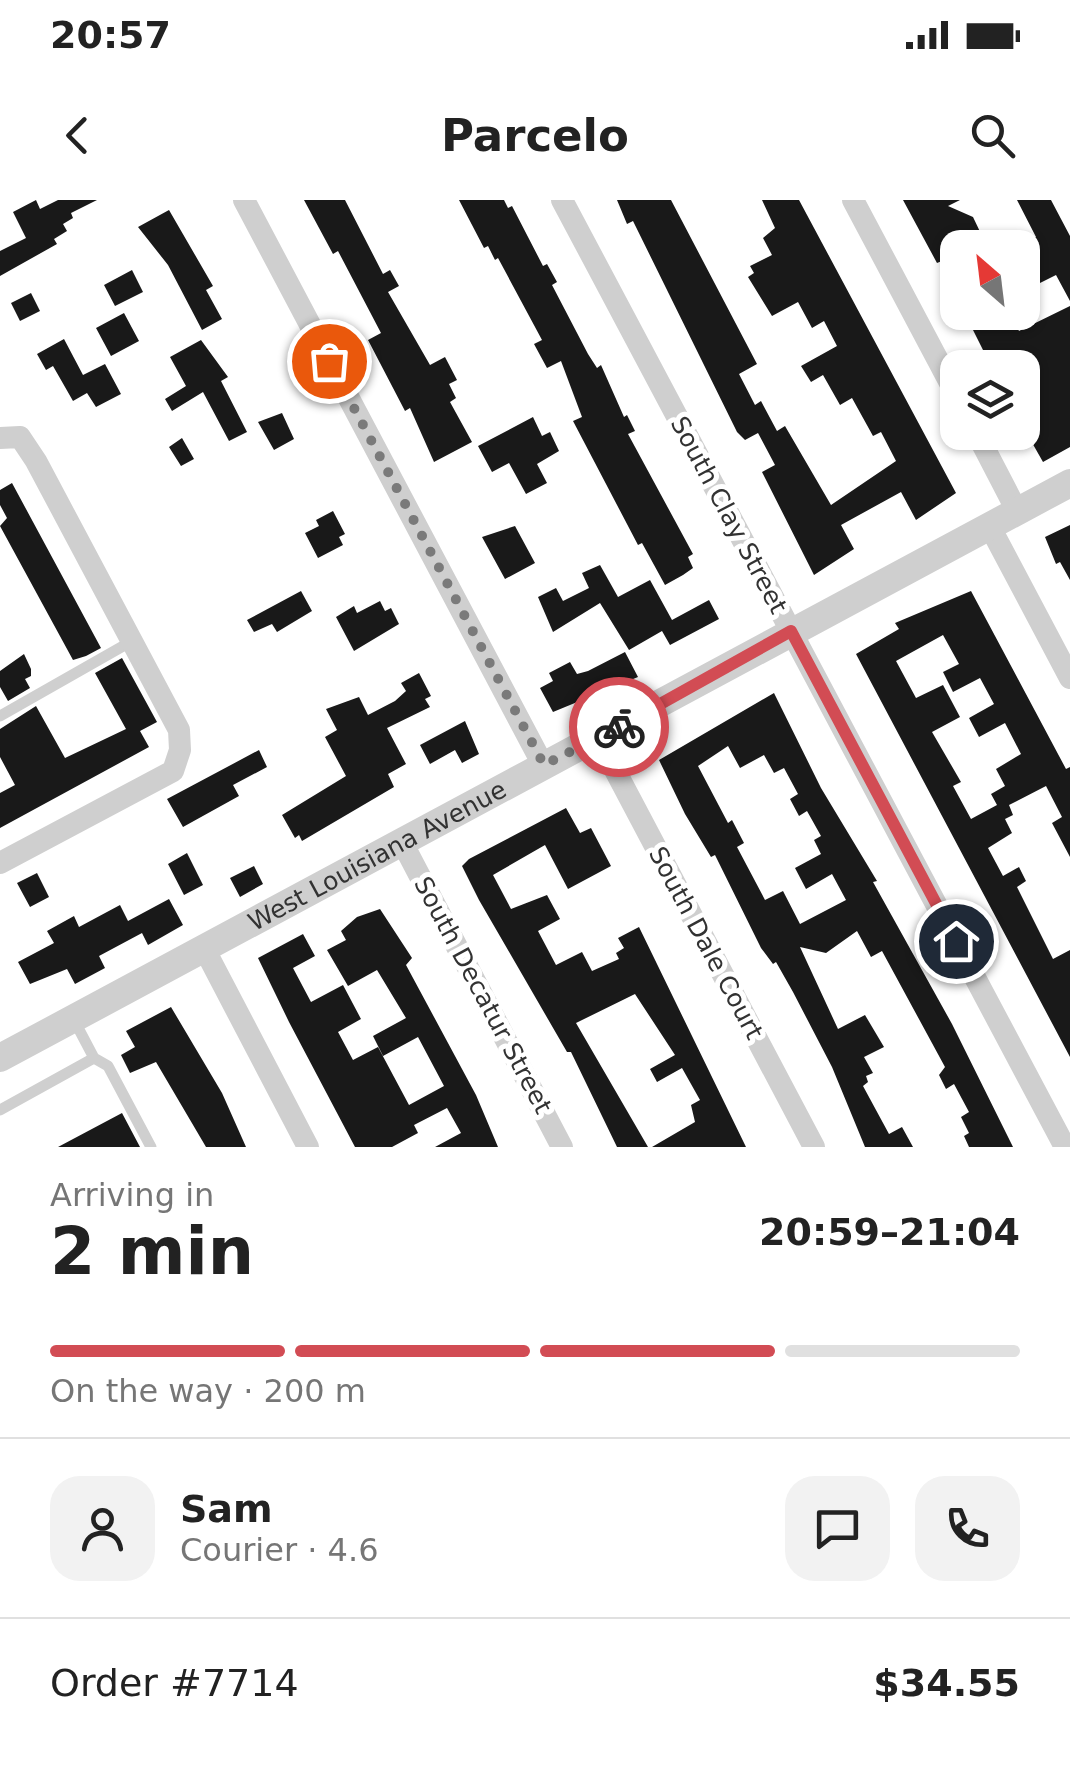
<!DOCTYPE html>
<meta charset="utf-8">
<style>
:root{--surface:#fff;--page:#f2f2f2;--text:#222;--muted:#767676;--line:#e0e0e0;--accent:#d24c54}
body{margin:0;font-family:"DejaVu Sans",sans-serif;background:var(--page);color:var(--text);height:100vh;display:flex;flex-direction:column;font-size:38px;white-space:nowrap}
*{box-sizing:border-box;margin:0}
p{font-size:32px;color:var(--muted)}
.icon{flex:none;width:55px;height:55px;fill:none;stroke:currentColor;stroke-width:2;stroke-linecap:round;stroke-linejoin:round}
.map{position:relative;height:947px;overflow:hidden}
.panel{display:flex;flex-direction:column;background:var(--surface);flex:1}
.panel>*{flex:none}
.needle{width:65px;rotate:332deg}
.fabs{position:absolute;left:940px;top:30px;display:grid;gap:20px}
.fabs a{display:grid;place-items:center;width:100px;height:100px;border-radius:20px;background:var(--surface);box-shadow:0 2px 8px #0004;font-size:50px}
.pin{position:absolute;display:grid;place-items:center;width:85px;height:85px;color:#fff;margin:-42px;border:5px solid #fff;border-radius:50%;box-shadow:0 2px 10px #0007}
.courier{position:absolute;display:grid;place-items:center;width:100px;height:100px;margin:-50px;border:8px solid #d24c54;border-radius:50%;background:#fff;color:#222;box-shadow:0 2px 12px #0007}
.headline em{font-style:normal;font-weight:700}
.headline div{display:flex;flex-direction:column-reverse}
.headline{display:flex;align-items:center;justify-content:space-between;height:170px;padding:0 50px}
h1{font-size:65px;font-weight:700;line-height:75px}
.bar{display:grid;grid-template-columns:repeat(4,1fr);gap:15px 10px;align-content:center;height:120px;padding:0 50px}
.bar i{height:12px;border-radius:8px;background:var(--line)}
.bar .active{background:var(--accent)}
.bar p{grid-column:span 4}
.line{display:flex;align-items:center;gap:25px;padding:0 50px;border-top:2px solid var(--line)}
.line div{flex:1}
.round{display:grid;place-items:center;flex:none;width:105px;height:105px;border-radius:30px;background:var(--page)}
.status{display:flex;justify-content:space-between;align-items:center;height:70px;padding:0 50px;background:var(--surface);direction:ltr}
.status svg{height:28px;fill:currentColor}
header{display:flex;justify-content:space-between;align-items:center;height:130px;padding:0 50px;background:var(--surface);font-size:45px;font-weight:700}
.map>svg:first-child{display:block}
.building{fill:#191919;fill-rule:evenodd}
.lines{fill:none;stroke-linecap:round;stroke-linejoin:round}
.service{stroke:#cfcfcf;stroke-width:11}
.minor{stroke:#cfcfcf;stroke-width:22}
.tertiary{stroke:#cfcfcf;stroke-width:28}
.done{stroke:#7a7a7a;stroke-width:10;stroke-dasharray:0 18}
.route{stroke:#d24c54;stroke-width:12}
.labels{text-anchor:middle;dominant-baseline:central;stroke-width:10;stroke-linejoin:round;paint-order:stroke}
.street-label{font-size:25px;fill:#323232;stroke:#fff}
</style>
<div class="status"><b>20:57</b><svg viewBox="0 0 49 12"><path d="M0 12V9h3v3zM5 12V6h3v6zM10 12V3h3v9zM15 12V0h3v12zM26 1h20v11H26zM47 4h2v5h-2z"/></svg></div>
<header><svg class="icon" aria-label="back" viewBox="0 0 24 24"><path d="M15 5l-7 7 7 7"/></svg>Parcelo<svg class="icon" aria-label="search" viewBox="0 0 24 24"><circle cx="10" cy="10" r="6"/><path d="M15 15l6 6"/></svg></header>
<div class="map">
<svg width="1070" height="947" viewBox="0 0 1070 947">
<rect width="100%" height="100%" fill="#fff"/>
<path class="building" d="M36 0 40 9 58 0H97L71 13 73 18 63 24 67 31 54 39 57 44 0 76V51L26 38 13 12Z
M304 0H345L383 74 390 70 399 86 388 92 430 165 445 157 457 180 449 184 456 198 450 202 472 242 434 262 410 208 405 211 368 140 381 133 338 51 333 54Z
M459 0H504L508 8 512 6 543 66 547 64 557 82 552 85 588 154 597 168 601 165 624 217 627 215 635 231 628 234 693 354 688 357 693 368 683 375 665 385 642 343 638 345 573 221 582 217 561 161 547 168 534 144 542 140 498 58 495 60 488 46 484 48Z
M617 0H671L757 164 739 174 755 205 761 201 777 231 785 226 831 305 896 261 881 232 873 236 852 198 840 205 823 175 811 182 801 166 837 146 824 121 812 128 798 102 772 116 748 77 754 73 750 66 772 55 763 38 775 28 762 0H799L956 293 916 320 901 292 841 325 854 349 814 375 762 272 775 265 758 233 745 240 737 232 633 21 627 24Z
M903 0H960L948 6 973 17 983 38 958 48V90L942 61 937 63Z
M1017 0H1051L1070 36V101L1056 75 1028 89 1022 79V46L1036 37Z
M169 10 213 86 206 90 222 119 202 130 168 65 138 27Z
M132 70 143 92 115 106 104 85Z
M31 93 40 111 20 121 11 103Z
M1070 106V247L1043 262 1022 225V168H992L964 112H1009L1019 131Z
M124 113 139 141 111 156 96 128Z
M64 139 83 175 105 164 121 194 96 207 87 193 73 201 53 166 46 170 37 154Z
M201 140 228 177 221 181 247 232 229 241 203 192 172 211 165 199 186 186 170 157Z
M282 213 294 239 274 250 258 222Z
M533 217 542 236 550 232 559 251 537 264 547 283 526 294 509 263 492 272 478 246Z
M182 238 194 259 181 266 169 247Z
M12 283 101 448 86 456 73 460 0 326 7 318 0 305V290Z
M333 311 345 334 339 337 343 345 318 358 305 333 319 326 316 320Z
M1070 325V380L1060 362 1056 364 1045 337Z
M515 326 535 363 505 379 482 337Z
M600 365 618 397 650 380 672 420 709 400 719 419 670 445 662 431 629 450 600 403 553 432 538 397 556 388 563 401 589 388 582 373Z
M301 391 312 411 277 432 272 424 254 432 247 420Z
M971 391 1066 569 1070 567V657L1052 623 1062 617 1046 586 1009 605 1013 615 1005 619 1012 633 988 648 1003 676 1019 667 1026 681 1017 687 1053 759 1070 750V857L856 454 899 429 895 423ZM943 435 959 464 943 472 953 492 980 478 994 504 969 518 979 537 1005 523 1021 554 996 569 1005 586 991 594 997 605 971 619 953 586 961 582 932 532 960 517 943 485 916 498 896 461Z
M380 401 385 411 391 408 399 424 354 451 336 417 354 406 357 413Z
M625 452 638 477 553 512 540 488 553 481 549 473 570 462 577 474 588 471Z
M24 454 31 469V476L25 479 30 488 8 501 0 487V471Z
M122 458 157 522 140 531 149 547 0 628V593L15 585 0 557V529L36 506 65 558 126 529 95 473Z
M419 473 431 496 425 499 430 507 387 528 406 564 388 574 394 587 302 641 299 635 295 638 282 615 346 576 325 537 337 530 326 509 359 497 368 515 395 501 406 491 401 483Z
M774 493 821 588 877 681 873 682 952 824 1013 947H969L964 936 969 933 961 917 969 912 954 884 946 889 939 875 945 867 882 751 871 757 857 731 826 753 800 747 838 829 865 815 884 847 864 857 873 873 866 876 868 882 863 886 889 934 902 927 913 947H865L832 867 793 792 776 762 773 764 761 748 715 655 711 657 685 614 659 560ZM728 546 740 568 764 555 774 573 784 568 798 594 790 599 799 616 807 611 821 636 814 640 821 654 795 668 806 689 832 674 846 700 800 724 783 691 765 700 737 647 744 643 732 620 728 623 698 566Z
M465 521 479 554 462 563 455 550 430 564 420 545Z
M259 550 267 567 233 585 239 596 183 627 167 599Z
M566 608 580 633 591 628 611 666 568 689 545 645 493 675 511 709 547 695 560 719 538 731 556 765 582 752 592 771 619 759 616 753 624 748 618 738 639 727 746 947H652L695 922 691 905 700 900 682 868 657 882 650 869 675 855 635 794 576 823 648 947H617L571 852H567L479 700 462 666 469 659Z
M187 653 203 685 184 695 168 664Z
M254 666 263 684 240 697 230 678Z
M37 673 49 697 30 707 17 683Z
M169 699 183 725 148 745 142 733 99 756 105 768 75 784 67 769 30 784 18 762 54 743 47 731 74 716 79 727 120 705 128 721Z
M380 709 412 758 406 765 476 895 498 947H435L461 933 447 908 414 925 418 933 392 947H355L289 822 258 758 303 734 315 756 293 768 311 802 343 785 361 819 338 832 353 860 378 847 409 905 444 886 418 837 383 856 373 836 406 818 377 770 348 786 327 750 346 740 341 731 357 717Z
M171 807 222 893 246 947H206L156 862 130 873 121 855 135 847 126 831Z
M122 913 140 947H58Z"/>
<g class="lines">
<path class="service" d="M0 516 132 441
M74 820 94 858 108 866 151 947
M0 910 94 858"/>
<path class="minor" d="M244 0 543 565
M562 0 1065 947
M853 0 958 198
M976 232 1017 311
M0 238 20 237 36 261 179 530 180 550 173 571 0 663
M990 327 1070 478
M598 538 814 947
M403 644 562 947
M205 750 308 947"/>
<path class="tertiary" id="s1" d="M0 858 1070 283"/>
</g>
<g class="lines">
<path class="done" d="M329 161 544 565 619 527"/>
<path class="route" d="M619 527 791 431 956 741"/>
</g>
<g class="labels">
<g class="street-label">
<text transform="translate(729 315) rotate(62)">South Clay Street</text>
<text stroke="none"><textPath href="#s1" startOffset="428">West Louisiana Avenue</textPath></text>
<text transform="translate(706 743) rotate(62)">South Dale Court</text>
<text transform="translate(483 795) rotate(62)">South Decatur Street</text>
</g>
</g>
</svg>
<div class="fabs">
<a><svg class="needle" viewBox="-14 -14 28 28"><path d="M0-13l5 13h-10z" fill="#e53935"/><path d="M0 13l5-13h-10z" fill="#767676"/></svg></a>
<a><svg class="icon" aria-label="layers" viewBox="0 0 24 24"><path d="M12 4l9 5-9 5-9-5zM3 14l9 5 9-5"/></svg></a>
</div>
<div class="pin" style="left:329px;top:161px;background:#ea580c"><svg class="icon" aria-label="bag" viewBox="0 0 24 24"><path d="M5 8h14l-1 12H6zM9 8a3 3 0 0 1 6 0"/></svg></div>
<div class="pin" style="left:956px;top:741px;background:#1f2937"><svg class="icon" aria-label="home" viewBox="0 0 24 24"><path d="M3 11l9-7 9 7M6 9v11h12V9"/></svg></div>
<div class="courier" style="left:619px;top:527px"><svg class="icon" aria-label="bike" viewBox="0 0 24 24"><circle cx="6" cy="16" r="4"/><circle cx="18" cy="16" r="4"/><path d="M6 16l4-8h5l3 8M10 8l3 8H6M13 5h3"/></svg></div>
</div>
<section class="panel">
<div class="headline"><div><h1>2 min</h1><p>Arriving in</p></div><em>20:59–21:04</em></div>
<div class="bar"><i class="active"></i><i class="active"></i><i class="active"></i><i></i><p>On the way · 200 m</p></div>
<div class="line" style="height:180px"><a class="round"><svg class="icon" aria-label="person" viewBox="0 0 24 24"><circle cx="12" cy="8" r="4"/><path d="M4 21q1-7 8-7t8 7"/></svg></a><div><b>Sam</b><p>Courier · 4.6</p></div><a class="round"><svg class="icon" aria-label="chat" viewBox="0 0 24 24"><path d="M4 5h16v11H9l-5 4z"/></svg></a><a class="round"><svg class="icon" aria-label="phone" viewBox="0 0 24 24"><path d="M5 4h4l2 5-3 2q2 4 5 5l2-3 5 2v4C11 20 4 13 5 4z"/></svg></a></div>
<div class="line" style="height:130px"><div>Order #7714</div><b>$34.55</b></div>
</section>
